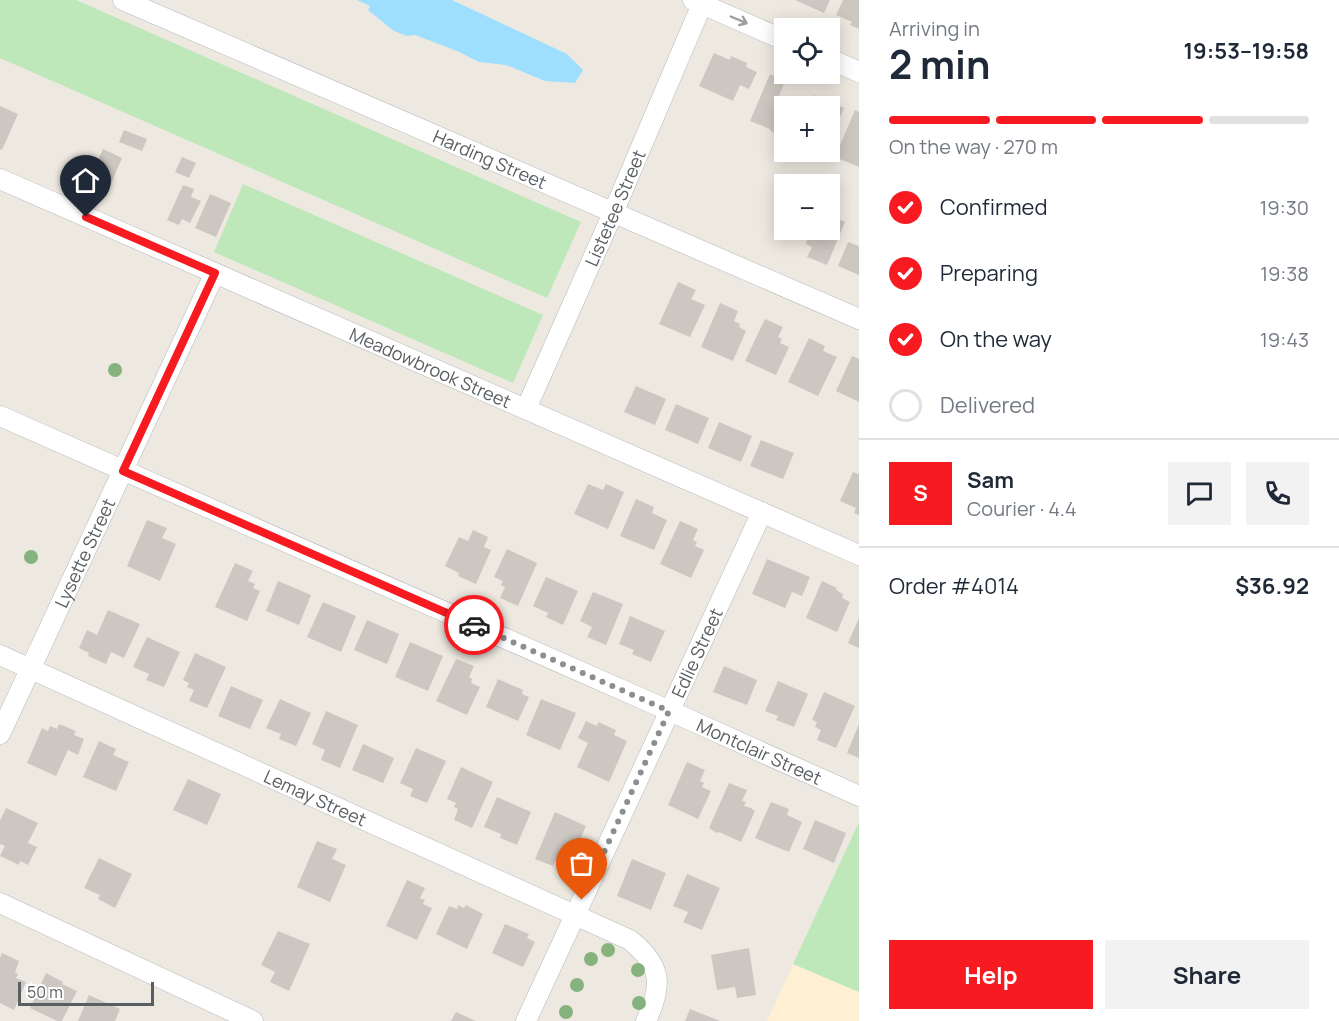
<!DOCTYPE html>
<meta charset="utf-8">
<style>
:root{--surface:#fff;--page:#f2f2f3;--text:#1f2937;--muted:#747a83;--line:#e0e1e3;--accent:#f71b21}
body{margin:0;font-family:Manrope,sans-serif;background:var(--page);color:var(--text);height:100vh;display:flex;flex-direction:column;font-size:22px;white-space:nowrap}
*{box-sizing:border-box;margin:0}
p{font-size:20px;color:var(--muted)}
.icon{flex:none;width:33px;height:33px;fill:none;stroke:currentColor;stroke-width:2;stroke-linecap:round;stroke-linejoin:round}
.map{position:relative;flex:1;overflow:hidden}
.drawer{display:flex;flex-direction:column;background:var(--surface);width:480px}
.drawer>*{flex:none}
.buttons{position:absolute;left:774px;top:18px;display:grid;gap:12px}
.buttons a{display:grid;place-items:center;width:66px;height:66px;border-radius:0px;background:var(--surface);box-shadow:0 3px 15px #0003;font-size:30px}
.scale{position:absolute;left:18px;bottom:15px;width:136px;box-sizing:border-box;padding-left:6px;border:3px solid #595e62;border-top:0;font-size:16px;line-height:21px;white-space:nowrap;color:#595e62;-webkit-text-stroke:4px #fff;paint-order:stroke}
.pin{position:absolute;display:grid;place-items:center;width:51px;height:51px;color:#fff;margin:-62px -26px;border-radius:50% 50% 50% 0;rotate:-45deg;box-shadow:0 0 6px #0007}
.pin .icon{rotate:45deg}
.courier{position:absolute;display:grid;place-items:center;width:60px;height:60px;margin:-30px;border:4px solid #f71b21;border-radius:50%;background:#fff;color:#222;box-shadow:0 2px 8px #0007}
.head em{font-style:normal;font-weight:700}
.head div{display:flex;flex-direction:column-reverse}
.head{display:flex;align-items:center;justify-content:space-between;height:102px;padding:0 30px}
h1{font-size:39px;font-weight:700;line-height:45px}
.bar{display:grid;grid-template-columns:repeat(4,1fr);gap:9px 6px;align-content:center;height:72px;padding:0 30px}
.bar i{height:8px;border-radius:4px;background:var(--line)}
.bar .on{background:var(--accent)}
.bar p{grid-column:span 4}
.line{display:flex;align-items:center;gap:15px;padding:0 30px;border-top:2px solid var(--line)}
.line div{flex:1}
.round{display:grid;place-items:center;flex:none;width:63px;height:63px;border-radius:0px;background:var(--page)}
ol{padding:0 30px;list-style:none}
li{display:flex;align-items:center;gap:18px;height:66px}
li p{margin-inline-start:auto}
li .icon{padding:6px;border-radius:50%;background:var(--accent);color:#fff;stroke-width:4}
li:last-child{color:var(--muted)}
li i{width:33px;height:33px;border:3px solid var(--line);border-radius:50%}
.primary-button{display:flex;gap:12px;margin-top:auto;padding:12px 30px}
.primary-button a{flex:1;height:69px;border-radius:0px;background:var(--accent);color:#fff;font-size:24px;font-weight:700;line-height:69px;text-align:center}
.primary-button a+a{background:var(--page);color:var(--text)}
main{display:flex;flex:1;min-height:0}
.map>svg:first-child{display:block}
.commercial{fill:#fff0d3}
.green{fill:#bee8b9}
.water{fill:#9edfff}
.building{fill:#cdc7c1}
.lines{fill:none;stroke-linecap:round;stroke-linejoin:round}
.street-casing{stroke:#b3b7bc;stroke-width:21}
.street{stroke:#fff;stroke-width:20}
.tree{fill:#86b27e}
.oneway{stroke:#9b9ea1}
.done{stroke:#8d8f8e;stroke-width:6;stroke-dasharray:0 10.8}
.route{stroke:#f71b21;stroke-width:8}
.labels{text-anchor:middle;dominant-baseline:central;stroke-width:6;stroke-linejoin:round;paint-order:stroke}
.street-label{font-size:18px;fill:#595e62;stroke:#fff}
</style>
<main>
<div class="map">
<svg width="859" height="1021" viewBox="0 0 859 1021">
<rect width="100%" height="100%" fill="#ede9e0"/>
<path class="commercial" d="M793 964 859 992V1021H767Z"/>
<path class="green" d="M0 0H76L581 222 547 298 0 58Z
M243 184 543 315 513 383 214 252Z
M859 822V992L793 964Z"/>
<path class="water" d="M357 0H452L567 54 583 70 575 83 545 81 506 65 479 62 457 51 415 35 407 36 394 31 368 10 370 6Z"/>
<path class="building" d="M795 0H830L824 13Z
M843 0H859V29L850 25 852 22 836 15Z
M714 53 730 60 731 56 747 63 746 67 757 72 749 89 740 85 733 101 699 86Z
M770 74 785 81 779 96 785 99 783 103 791 106H784V121L779 133 777 134 771 131 770 129 750 121Z
M813 95 844 108 832 135 830 134V106H809Z
M0 106 18 114 2 150 0 149Z
M855 110 859 112V167L835 157Z
M124 130 147 139 142 151 119 142Z
M103 149 122 158 106 195 86 186Z
M182 157 196 163 189 178 175 172Z
M183 185 194 189 191 197 201 201 190 223 182 219 179 225 167 220Z
M210 194 231 203 216 237 195 228Z
M830 216 845 222 827 265 807 257 812 247 806 244 807 240 800 237 803 230H830Z
M848 242 859 246V275L838 266Z
M678 282 696 290 691 299 705 305 690 337 659 324Z
M720 303 738 311 734 321 740 324 739 327 746 331 733 361 701 347Z
M765 319 783 327 778 337 782 339 780 343 789 347 776 375 745 361Z
M809 338 825 346 823 351 837 357 818 396 788 382Z
M852 356 859 359V402L836 391Z
M636 386 666 399 655 425 624 412Z
M676 404 709 418 698 444 665 430Z
M719 422 752 436 741 462 708 448Z
M761 440 794 453 783 479 750 466Z
M853 472 859 474V515L854 513 856 508 840 501Z
M588 484 603 490 606 484 624 492 608 529 574 514Z
M636 499 654 507 652 513 667 520 654 550 620 536Z
M147 520 167 528 162 538 176 544 160 581 127 566Z
M680 521 698 529 693 540 697 542 695 546 704 550 691 578 660 564Z
M473 530 488 537 484 547 491 550 476 584 458 576 459 573 445 566 459 537 468 541Z
M507 549 537 563 518 606 500 598 505 587 501 585 503 581 494 577Z
M767 559 810 577 802 596 792 592 785 608 752 594Z
M235 563 253 571 248 581 255 584 253 588 260 591 247 621 215 607Z
M546 577 578 591 563 625 546 617 548 613 533 606Z
M278 581 311 595 299 625 266 611Z
M822 581 837 588 836 590 843 594 842 598 850 602 837 632 806 618Z
M593 592 623 604 606 645 587 637 592 627 580 621Z
M323 602 356 616 341 652 307 637Z
M108 610 140 624 124 658 111 652 106 664 88 656 89 653 79 648 87 630 97 635Z
M630 616 665 631 651 662 632 654 634 650 619 644Z
M859 618V648L848 643Z
M367 620 399 634 387 664 354 650Z
M147 637 180 652 164 687 146 680 149 674 133 667Z
M410 642 443 656 428 691 395 677Z
M195 653 226 667 207 708 189 701 194 690 187 687 189 683 183 680Z
M456 659 474 666 469 677 472 679 471 683 480 687 467 715 436 701Z
M724 666 757 680 747 705 713 692Z
M498 679 523 690 522 694 529 697 518 721 486 707Z
M778 681 808 694 794 727 776 720 778 716 765 711Z
M231 686 263 700 250 729 218 716Z
M824 692 855 706 836 748 817 740 821 730 815 727 817 722 812 720Z
M280 699 311 713 296 746 279 739 281 734 266 728Z
M541 699 576 713 560 750 526 735Z
M326 711 358 725 340 768 321 760 325 750 312 744Z
M586 721 597 726 598 722 616 730 614 735 627 741 609 782 577 767 588 743 578 738Z
M59 724 76 731 74 735 84 739 78 755 68 750 56 776 27 763 42 728 48 731 50 726 57 729Z
M859 724V758L847 753Z
M99 741 116 749 113 755 129 762 116 791 83 777Z
M363 744 394 758 383 783 352 770Z
M416 748 446 761 427 803 410 796 413 789 400 783Z
M687 762 705 770 700 781 704 783 702 787 711 791 698 819 668 805Z
M461 767 493 782 472 828 454 820 458 809 454 807 456 803 447 799Z
M188 779 221 794 207 825 173 810Z
M729 783 747 790 742 801 746 802 744 806 751 808 755 811 741 842 719 832 717 833 709 828Z
M497 797 531 812 517 845 500 838 501 834 484 827Z
M771 802 789 809 787 815 802 822 789 852 755 838Z
M6 808 38 823 28 843 37 847 28 865 20 861 19 865 0 856 5 846 0 844V821Z
M555 812 586 826 571 861 558 855 553 866 535 859Z
M815 820 846 833 834 863 803 849Z
M317 841 337 849 332 859 346 865 330 902 297 887Z
M99 858 132 874 115 908 98 899 100 895 84 888Z
M632 859 666 873 651 910 617 896Z
M687 874 720 888 702 930 683 922 688 912 673 906Z
M407 880 425 888 420 898 425 900 423 904 432 908 417 940 386 926Z
M458 905 464 908 466 905 483 914 467 949 436 934 449 906 457 909Z
M505 924 529 934 527 938 535 942 523 967 492 953Z
M278 931 310 944 289 991 270 982 275 972 261 965Z
M749 948 756 995 737 998 735 987 717 990 711 955Z
M2 953 19 961 15 972 18 974 16 978 26 982 14 1010 0 1003V958Z
M46 973 63 982 62 984 77 991 62 1021H57L30 1008Z
M89 995 120 1009 115 1021H78Z
M690 1009 720 1021H685Z
M456 1012 476 1021H451Z"/>
<g class="lines">
<g class="street-casing">
<g id="street">
<path id="s1" d="M123 0 859 319"/>
<path d="M693 0 784 40"/>
<path d="M830 59 859 72"/>
<path id="s2" d="M0 179 859 555"/>
<path id="s3" d="M526 409 613 213 702 4"/>
<path id="s4" d="M0 416 670 711 859 796"/>
<path id="s5" d="M0 655 630 940C662 966 663 985 646 1021"/>
<path id="s6" d="M0 734 215 273"/>
<path d="M0 903 253 1021"/>
<path id="s7" d="M526 1021 762 512"/>
</g>
</g>
<use href="#street" class="street"/>
</g>
<g class="tree">
<circle cx="115" cy="370" r="7"/>
<circle cx="31" cy="557" r="7"/>
<circle cx="608" cy="950" r="7"/>
<circle cx="591" cy="959" r="7"/>
<circle cx="638" cy="970" r="7"/>
<circle cx="577" cy="985" r="7"/>
<circle cx="639" cy="1003" r="7"/>
<circle cx="566" cy="1012" r="7"/>
</g>
<defs><path id="oneway-shaft" d="M-6 0H5M1.5-3L5.5 0L1.5 3" fill="none" stroke-width="1.6" stroke-linecap="round" stroke-linejoin="round" transform="scale(1.5)"/></defs>
<use class="oneway" href="#oneway-shaft" transform="translate(739 20) rotate(23)"/>
<g class="lines">
<path class="done" d="M474 625 669 711 582 900"/>
<path class="route" d="M86 217 215 273 123 471 474 625"/>
</g>
<g class="labels">
<g class="street-label">
<text stroke="none"><textPath href="#s1" startOffset="400">Harding Street</textPath></text>
<text stroke="none"><textPath href="#s3" startOffset="220">Listetee Street</textPath></text>
<text stroke="none"><textPath href="#s2" startOffset="470">Meadowbrook Street</textPath></text>
<text stroke="none"><textPath href="#s6" startOffset="200">Lysette Street</textPath></text>
<text stroke="none"><textPath href="#s7" startOffset="406">Edlie Street</textPath></text>
<text stroke="none"><textPath href="#s4" startOffset="830">Montclair Street</textPath></text>
<text stroke="none"><textPath href="#s5" startOffset="346">Lemay Street</textPath></text>
</g>
</g>
</svg>
<div class="buttons">
<a><svg class="icon" aria-label="locate" viewBox="0 0 24 24"><circle cx="12" cy="12" r="6"/><path d="M12 2v4M12 18v4M2 12h4M18 12h4"/></svg></a>
<a>+</a>
<a>−</a>
</div>
<div class="scale">50 m</div>
<div class="pin" style="left:582px;top:900px;background:#ea580c"><svg class="icon" aria-label="bag" viewBox="0 0 24 24"><path d="M5 8h14l-1 12H6zM9 8a3 3 0 0 1 6 0"/></svg></div>
<div class="pin" style="left:86px;top:217px;background:#1f2937"><svg class="icon" aria-label="home" viewBox="0 0 24 24"><path d="M3 11l9-7 9 7M6 9v11h12V9"/></svg></div>
<div class="courier" style="left:474px;top:625px"><svg class="icon" aria-label="car" viewBox="0 0 24 24"><path d="M5 17H2v-5l4-1 3-4h7l3 4 3 1v5h-3M9 17h6M6 11h13"/><circle cx="7" cy="17" r="2"/><circle cx="17" cy="17" r="2"/></svg></div>
</div>
<section class="drawer">
<div class="head"><div><h1>2 min</h1><p>Arriving in</p></div><em>19:53–19:58</em></div>
<div class="bar"><i class="on"></i><i class="on"></i><i class="on"></i><i></i><p>On the way · 270 m</p></div>
<ol>
<li><svg class="icon" aria-label="check" viewBox="0 0 24 24"><path d="M5 12l5 5 9-10"/></svg>Confirmed<p>19:30</p></li>
<li><svg class="icon" aria-label="check" viewBox="0 0 24 24"><path d="M5 12l5 5 9-10"/></svg>Preparing<p>19:38</p></li>
<li><svg class="icon" aria-label="check" viewBox="0 0 24 24"><path d="M5 12l5 5 9-10"/></svg>On the way<p>19:43</p></li>
<li><i></i>Delivered</li>
</ol>
<div class="line" style="height:108px"><b class="round" style="background:var(--accent);color:#fff">S</b><div><b>Sam</b><p>Courier · 4.4</p></div><a class="round"><svg class="icon" aria-label="chat" viewBox="0 0 24 24"><path d="M4 5h16v11H9l-5 4z"/></svg></a><a class="round"><svg class="icon" aria-label="phone" viewBox="0 0 24 24"><path d="M5 4h4l2 5-3 2q2 4 5 5l2-3 5 2v4C11 20 4 13 5 4z"/></svg></a></div>
<div class="line" style="height:78px"><div>Order #4014</div><b>$36.92</b></div>
<div class="primary-button"><a>Help</a><a>Share</a></div>
</section>
</main>
